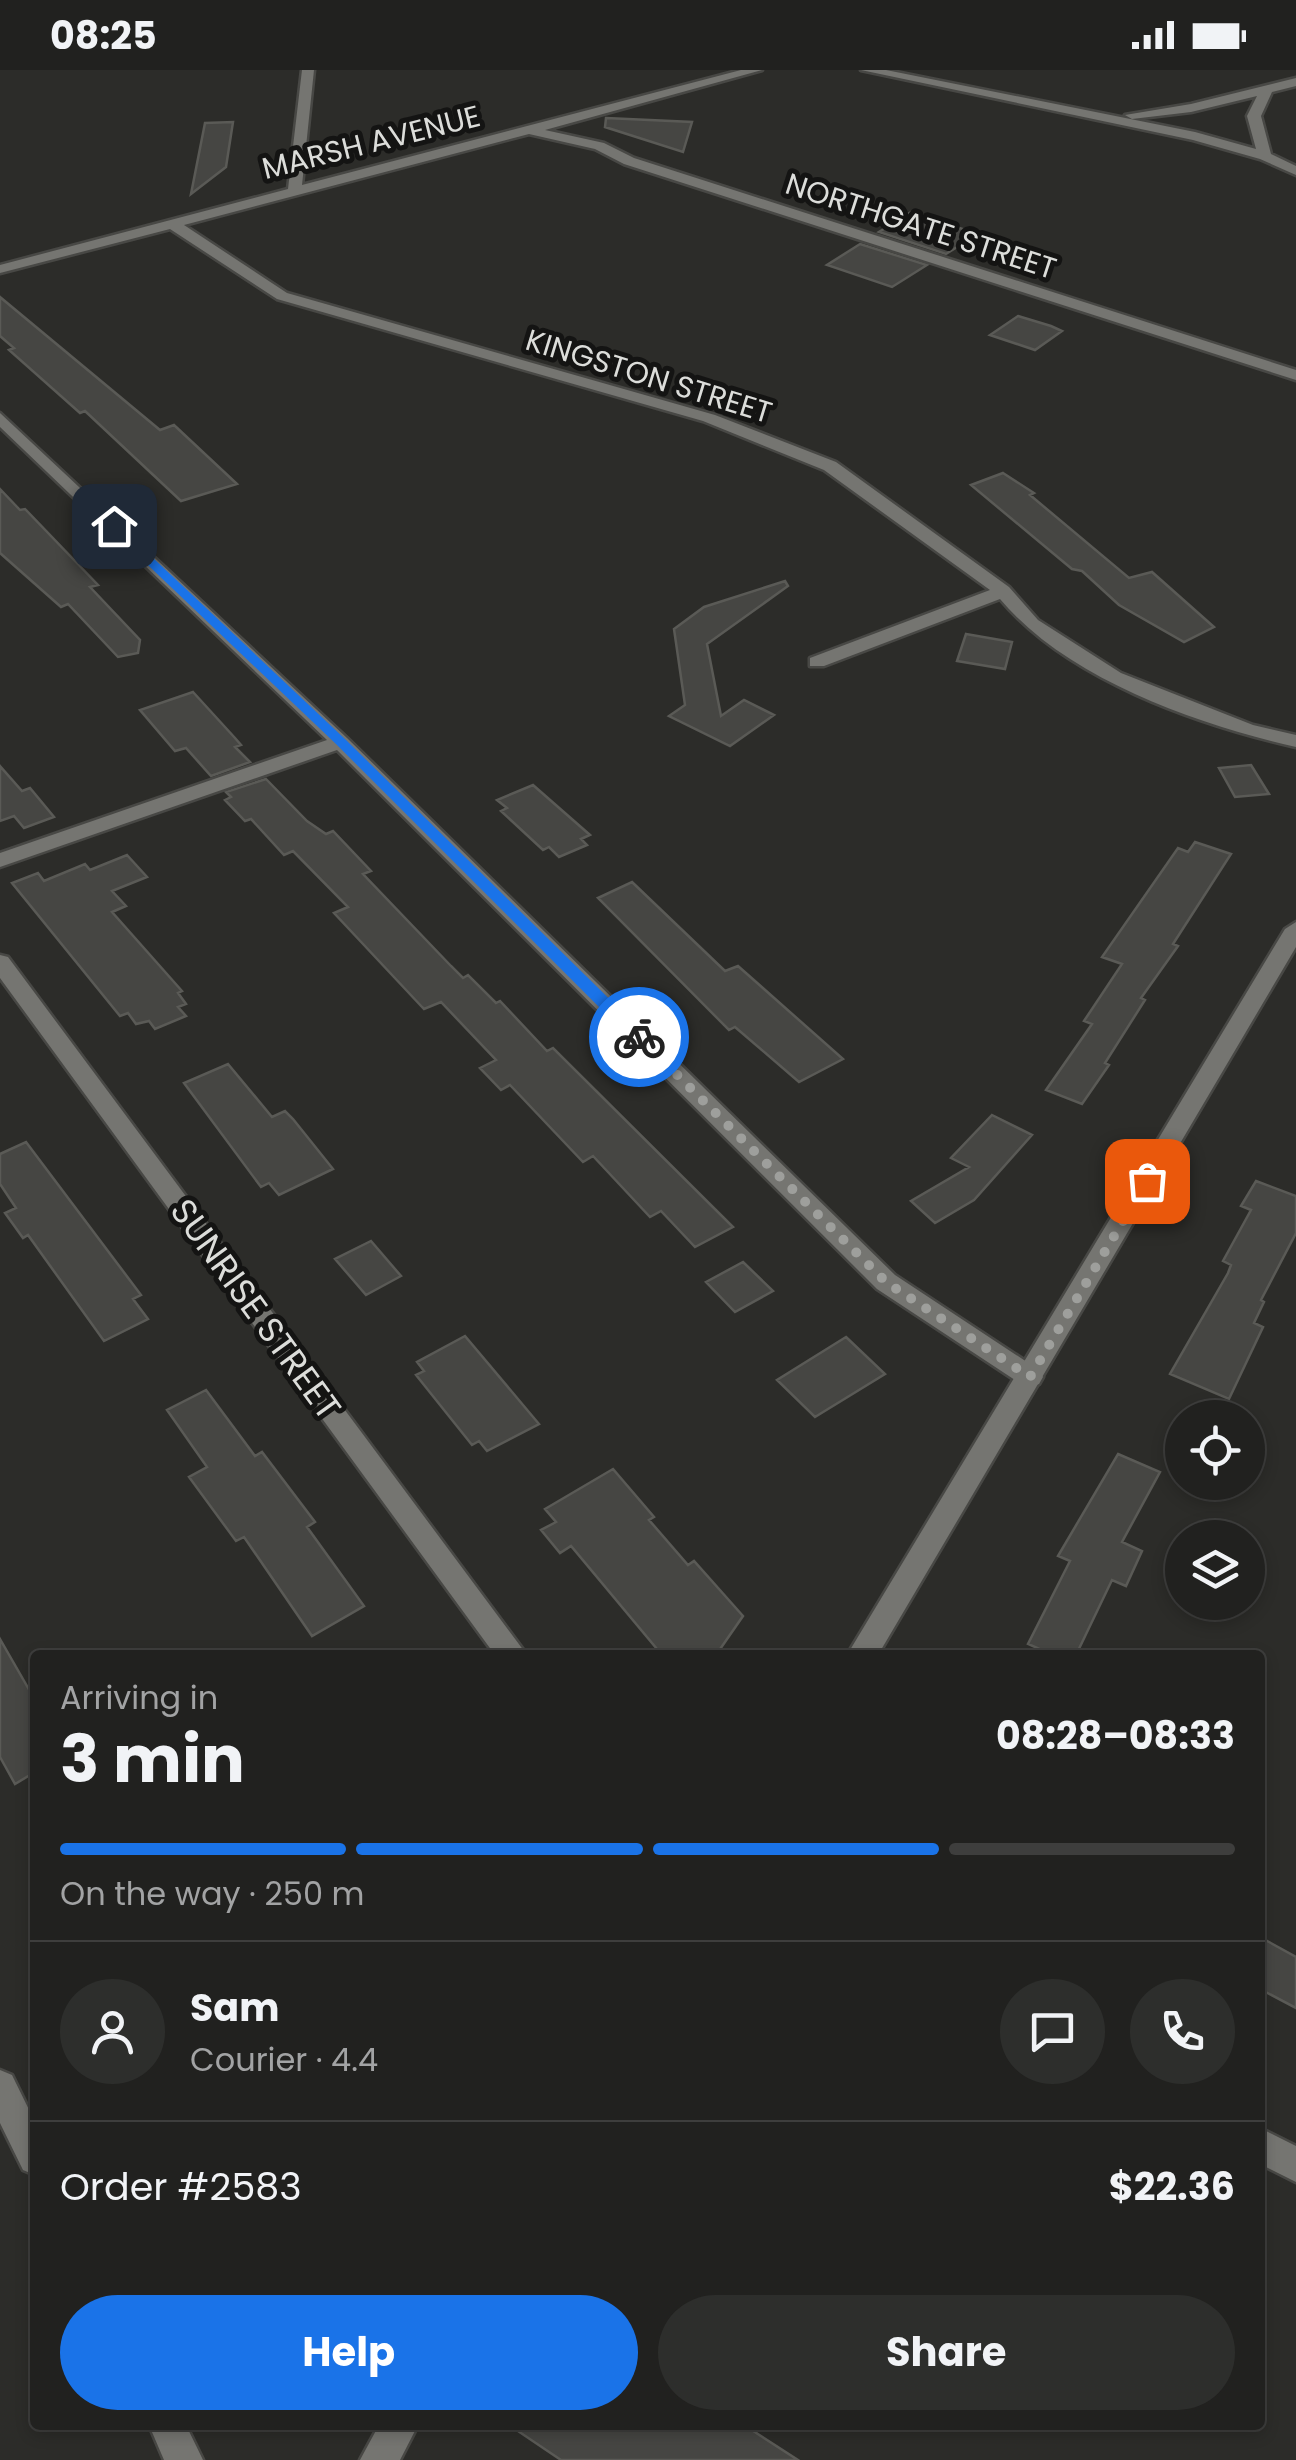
<!DOCTYPE html>
<meta charset="utf-8">
<style>
:root{--surface:#21211f;--page:#2d2e2c;--text:#f1f3f6;--muted:#a2a3a4;--line:#3e3e3d;--accent:#1a73e8}
body{margin:0;font-family:Poppins,sans-serif;background:var(--page);color:var(--text);height:100vh;display:flex;flex-direction:column;font-size:38px;white-space:nowrap}
*{box-sizing:border-box;margin:0}
p{font-size:32px;color:var(--muted)}
.icon{flex:none;width:55px;height:55px;fill:none;stroke:currentColor;stroke-width:2;stroke-linecap:round;stroke-linejoin:round}
.map{position:relative;flex:1;overflow:hidden}
.details{position:absolute;left:30px;top:1580px;width:1235px;height:780px;display:flex;flex-direction:column;background:var(--surface);border-radius:10px;box-shadow:0 5px 15px #0003,0 0 0 2px var(--line)}
.details>*{flex:none}
.fabs{position:absolute;left:1165px;top:1330px;display:grid;gap:20px}
.fabs a{display:grid;place-items:center;width:100px;height:100px;border-radius:50%;background:var(--surface);box-shadow:0 5px 15px #0003,0 0 0 2px var(--line);font-size:50px}
.pin{position:absolute;display:grid;place-items:center;width:85px;height:85px;color:#fff;margin:-42px;border-radius:20px;box-shadow:0 5px 15px #0006}
.courier{position:absolute;display:grid;place-items:center;width:100px;height:100px;margin:-50px;border:8px solid #1a73e8;border-radius:50%;background:#fff;color:#222;box-shadow:0 2px 12px #0007}
.summary em{font-style:normal;font-weight:700}
.summary div{display:flex;flex-direction:column-reverse}
.summary{display:flex;align-items:center;justify-content:space-between;height:170px;padding:0 30px}
h1{font-size:65px;font-weight:700;line-height:75px}
.bar{display:grid;grid-template-columns:repeat(4,1fr);gap:15px 10px;align-content:center;height:120px;padding:0 30px}
.bar i{height:12px;border-radius:8px;background:var(--line)}
.bar .on{background:var(--accent)}
.bar p{grid-column:span 4}
.line{display:flex;align-items:center;gap:25px;padding:0 30px;border-top:2px solid var(--line)}
.line div{flex:1}
.round{display:grid;place-items:center;flex:none;width:105px;height:105px;border-radius:52px;background:var(--page)}
.primary-button{display:flex;gap:20px;margin-top:auto;padding:20px 30px}
.primary-button a{flex:1;height:115px;border-radius:60px;background:var(--accent);color:#fff;font-size:40px;font-weight:700;line-height:115px;text-align:center}
.primary-button a+a{background:var(--page);color:var(--text)}
.status{display:flex;justify-content:space-between;align-items:center;height:70px;padding:0 50px;background:var(--surface);direction:ltr}
.status svg{height:28px;fill:currentColor}
.map>svg:first-child{display:block}
.building{fill:#464643;stroke:#5a5a56;stroke-width:2.5}
.lines{fill:none;stroke-linecap:round;stroke-linejoin:round}
.minor-casing{stroke:#484845;stroke-width:5}
.secondary-casing{stroke:#484845;stroke-width:5}
.minor{fill:#757571;fill-rule:evenodd}
.secondary{fill:#757571;fill-rule:evenodd}
.route{fill:#1a73e8}
.done{stroke:#9e9f9c;stroke-width:10;stroke-dasharray:0 18}
.labels{text-anchor:middle;dominant-baseline:central;stroke-width:10;stroke-linejoin:round;paint-order:stroke}
.far-street-label{font-size:30px;fill:#dcddda;stroke:#141413}
.street-label{font-size:35px;fill:#dcddda;stroke:#141413}
</style>
<div class="status"><b>08:25</b><svg viewBox="0 0 49 12"><path d="M0 12V9h3v3zM5 12V6h3v6zM10 12V3h3v9zM15 12V0h3v12zM26 1h20v11H26zM47 4h2v5h-2z"/></svg></div>
<div class="map">
<svg width="1296" height="2390" viewBox="0 0 1296 2390">
<rect width="100%" height="100%" fill="#2c2c29"/>
<path class="building" d="M606 48 692 52 683 82 605 57Z
M233 52 226 97 191 124 205 53Z
M911 142 978 164 946 184 879 162Z
M860 174 927 195 892 217 827 195Z
M0 227 160 360 174 355 237 414 181 431 85 341 80 343 9 280 14 278 0 266Z
M1018 246 1051 256 1062 261 1035 280 990 265Z
M1003 403 1034 423 1030 425 1129 508 1152 502 1214 557 1184 572 1119 535 1082 501 1072 499 971 415Z
M0 419 20 440 25 439 98 515 90 517 140 570 138 583 118 587 68 534 61 537 0 483Z
M785 511 788 516 707 574 721 646 744 630 774 645 730 676 669 646 685 635 674 559 704 537Z
M966 564 1012 572 1005 599 957 591Z
M193 622 235 668 241 675 235 677 250 692 211 706 186 678 175 681 140 640Z
M1251 695 1269 724 1235 727 1219 698Z
M0 696 22 721 30 718 54 747 24 758 14 746 0 751Z
M266 709 307 751 326 764 333 761 371 801 363 804 451 896 463 908 468 905 496 933 500 931 547 981 553 978 733 1157 695 1177 661 1141 650 1147 593 1086 583 1092 510 1015 501 1020 480 998 496 990 441 932 424 939 422 937 334 843 348 837 293 781 284 785 251 749 245 751 225 730 231 727 226 722Z
M533 715 590 765 581 769 587 775 559 787 549 777 543 780 501 741 507 738 497 730Z
M1195 772 1231 784 1173 874 1178 876 1141 928 1145 930 1105 993 1109 995 1082 1034 1046 1020 1092 954 1084 951 1122 894 1102 887 1178 778 1188 782Z
M127 785 147 807 112 821 126 836 112 842 182 921 178 923 186 934 178 937 186 946 155 959 149 951 136 954 128 943 120 946 12 813 38 803 44 811 85 794 90 800Z
M632 812 725 901 738 896 843 989 799 1012 735 957 729 960 598 828Z
M228 994 272 1047 285 1041 293 1049 333 1099 279 1125 269 1113 261 1117 184 1013Z
M992 1045 1032 1065 974 1130 935 1153 911 1131 969 1097 951 1088Z
M26 1072 141 1225 133 1229 148 1249 104 1271 28 1165 23 1168 5 1143 16 1138 0 1114V1084Z
M1256 1111 1296 1126V1163L1261 1230 1264 1232 1254 1253 1263 1257 1229 1329 1170 1304 1228 1203 1231 1195 1223 1191 1251 1140 1241 1136Z
M371 1171 401 1206 366 1225 335 1189Z
M743 1192 773 1221 735 1242 706 1212Z
M465 1266 539 1354 487 1381 479 1371 472 1375 416 1305 424 1301 417 1292Z
M846 1267 885 1304 815 1347 777 1310Z
M206 1320 255 1386 262 1382 315 1452 307 1457 364 1536 312 1566 244 1467 236 1471 189 1407 207 1397 167 1340Z
M1118 1384 1160 1402 1122 1472 1142 1481 1126 1516 1112 1510 1076 1585H1053L1028 1574 1070 1491 1058 1486Z
M613 1399 654 1447 649 1450 688 1495 694 1491 743 1546 716 1585H662L571 1476 560 1483 541 1460 556 1452 545 1439Z
M0 1569 35 1630V1702L15 1714 0 1687Z
M1260 1867 1296 1887V1938L1260 1919Z
M509 2355H744L798 2390H561Z"/>
<g class="lines">
<g class="minor-casing">
<path id="minor" d="M302 0H314L302 115 741 0H762L545 60 604 73 634 88 1296 300V310L624 94 595 79 529 64 184 155 287 223 715 345 836 392 1009 517 1038 550 1121 603 1253 655 1296 665V677C1196 654 1067 609 1000 529L824 596H810V588L990 520 824 400 703 351 277 229 170 159 0 203V195L288 119Z
M861 0H886L1195 62 1256 79 1247 46 1257 26 1191 42 1132 49 1125 45 1191 34 1296 8V16L1272 22 1261 46 1271 84 1296 96V105L1260 89 1193 70Z
M0 343 347 668 895 1205 1039 1300 1043 1307 1039 1314 1030 1317 1021 1314 877 1219 337 680 0 797V783L327 670 0 357Z
M0 885 8 887 527 1585H495L0 908Z
M0 2000 12 2005 35 2052V2105L23 2100 0 2053Z
M1260 2058 1296 2076V2112L1260 2094Z
M149 2355H186L203 2390H164Z"/>
</g>
<g class="secondary-casing">
<path id="secondary" d="M1296 852V877L878 1585H847L1285 859Z
M379 2355H418L400 2390H360Z"/>
</g>
<use href="#minor" class="minor"/>
<use href="#secondary" class="secondary"/>
</g>
<path class="route" d="M110 454H117L345 669 644 963V971H633L336 674 110 459Z"/>
<g class="lines">
<path class="done" d="M639 967 886 1212 1030 1307 1147 1111"/>
</g>
<g class="labels">
<g class="far-street-label">
<text transform="translate(371 72) rotate(-14)">MARSH AVENUE</text>
<text transform="translate(921 156) rotate(18)">NORTHGATE STREET</text>
<text transform="translate(649 306) rotate(17)">KINGSTON STREET</text>
</g>
<g class="street-label">
<text transform="translate(256 1239) rotate(54)">SUNRISE STREET</text>
</g>
</g>
</svg>
<div class="fabs">
<a><svg class="icon" aria-label="locate" viewBox="0 0 24 24"><circle cx="12" cy="12" r="6"/><path d="M12 2v4M12 18v4M2 12h4M18 12h4"/></svg></a>
<a><svg class="icon" aria-label="layers" viewBox="0 0 24 24"><path d="M12 4l9 5-9 5-9-5zM3 14l9 5 9-5"/></svg></a>
</div>
<div class="pin" style="left:1147px;top:1111px;background:#ea580c"><svg class="icon" aria-label="bag" viewBox="0 0 24 24"><path d="M5 8h14l-1 12H6zM9 8a3 3 0 0 1 6 0"/></svg></div>
<div class="pin" style="left:114px;top:456px;background:#1f2937"><svg class="icon" aria-label="home" viewBox="0 0 24 24"><path d="M3 11l9-7 9 7M6 9v11h12V9"/></svg></div>
<div class="courier" style="left:639px;top:967px"><svg class="icon" aria-label="bike" viewBox="0 0 24 24"><circle cx="6" cy="16" r="4"/><circle cx="18" cy="16" r="4"/><path d="M6 16l4-8h5l3 8M10 8l3 8H6M13 5h3"/></svg></div>
<section class="details">
<div class="summary"><div><h1>3 min</h1><p>Arriving in</p></div><em>08:28–08:33</em></div>
<div class="bar"><i class="on"></i><i class="on"></i><i class="on"></i><i></i><p>On the way · 250 m</p></div>
<div class="line" style="height:180px"><a class="round"><svg class="icon" aria-label="person" viewBox="0 0 24 24"><circle cx="12" cy="8" r="4"/><path d="M4 21q1-7 8-7t8 7"/></svg></a><div><b>Sam</b><p>Courier · 4.4</p></div><a class="round"><svg class="icon" aria-label="chat" viewBox="0 0 24 24"><path d="M4 5h16v11H9l-5 4z"/></svg></a><a class="round"><svg class="icon" aria-label="phone" viewBox="0 0 24 24"><path d="M5 4h4l2 5-3 2q2 4 5 5l2-3 5 2v4C11 20 4 13 5 4z"/></svg></a></div>
<div class="line" style="height:130px"><div>Order #2583</div><b>$22.36</b></div>
<div class="primary-button"><a>Help</a><a>Share</a></div>
</section>
</div>
